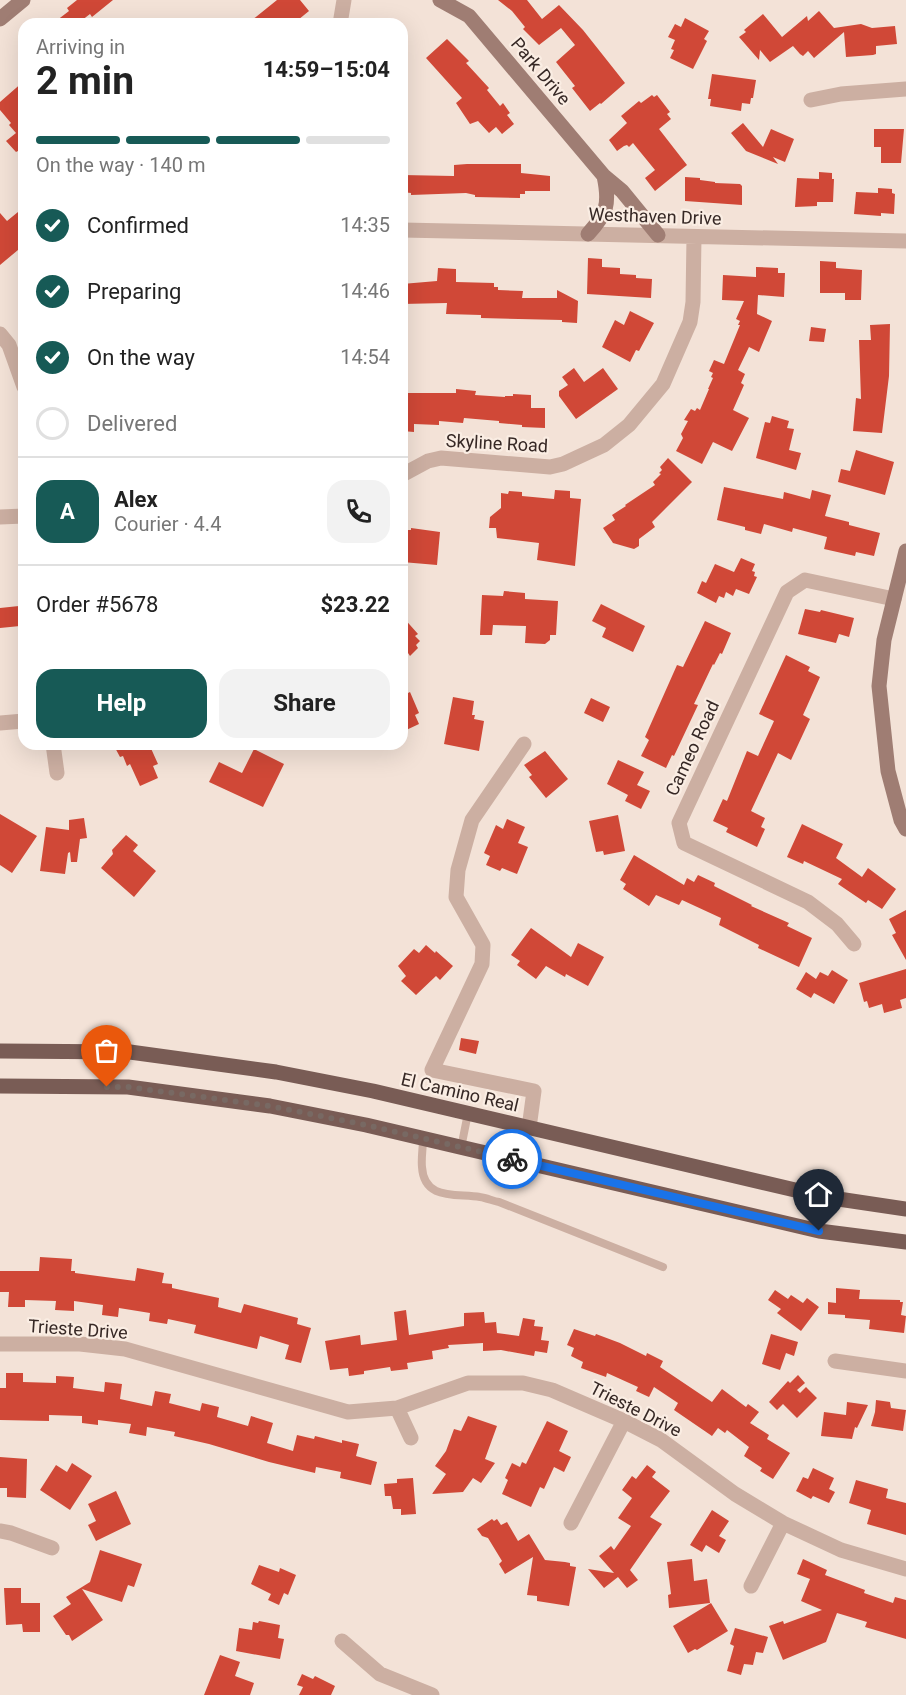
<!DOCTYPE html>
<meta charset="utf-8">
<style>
:root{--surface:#fff;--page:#f2f2f2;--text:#222;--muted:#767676;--line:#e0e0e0;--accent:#175a56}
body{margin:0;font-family:Roboto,sans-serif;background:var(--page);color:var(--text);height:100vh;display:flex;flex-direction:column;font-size:22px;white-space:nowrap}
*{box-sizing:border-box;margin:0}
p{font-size:20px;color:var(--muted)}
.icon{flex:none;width:33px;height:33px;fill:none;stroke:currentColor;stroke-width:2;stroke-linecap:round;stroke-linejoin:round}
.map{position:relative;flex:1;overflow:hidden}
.drawer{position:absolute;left:18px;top:18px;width:390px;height:732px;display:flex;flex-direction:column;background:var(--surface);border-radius:18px;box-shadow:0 6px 24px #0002}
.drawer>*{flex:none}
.pin{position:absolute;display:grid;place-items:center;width:51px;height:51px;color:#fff;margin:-62px -26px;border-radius:50% 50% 50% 0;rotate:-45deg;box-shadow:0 0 6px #0007}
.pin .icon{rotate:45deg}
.courier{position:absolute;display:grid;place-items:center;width:60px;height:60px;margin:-30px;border:4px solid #1a73e8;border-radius:50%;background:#fff;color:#222;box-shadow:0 2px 8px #0007}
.headline em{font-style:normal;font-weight:700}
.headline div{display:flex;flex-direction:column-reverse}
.headline{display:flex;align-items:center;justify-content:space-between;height:102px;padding:0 18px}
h1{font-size:39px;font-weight:700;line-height:45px}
.bar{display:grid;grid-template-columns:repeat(4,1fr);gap:9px 6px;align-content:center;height:72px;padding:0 18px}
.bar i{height:8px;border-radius:4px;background:var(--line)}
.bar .selected{background:var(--accent)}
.bar p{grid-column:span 4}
.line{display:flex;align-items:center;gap:15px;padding:0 18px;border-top:2px solid var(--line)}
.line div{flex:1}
.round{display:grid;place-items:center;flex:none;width:63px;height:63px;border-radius:18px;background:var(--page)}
ol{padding:0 18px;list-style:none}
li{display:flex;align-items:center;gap:18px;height:66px}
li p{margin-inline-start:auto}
li .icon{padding:6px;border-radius:50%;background:var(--accent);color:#fff;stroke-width:4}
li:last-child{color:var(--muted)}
li i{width:33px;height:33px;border:3px solid var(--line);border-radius:50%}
.action{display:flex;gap:12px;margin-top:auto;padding:12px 18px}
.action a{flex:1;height:69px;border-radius:18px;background:var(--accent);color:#fff;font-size:24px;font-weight:700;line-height:69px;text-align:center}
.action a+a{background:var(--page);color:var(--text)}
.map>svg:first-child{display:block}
.building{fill:#d04837}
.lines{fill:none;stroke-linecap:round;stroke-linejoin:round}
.lane{stroke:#ccafa2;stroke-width:8}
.street{stroke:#ccafa2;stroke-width:15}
.secondary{stroke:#9f7d73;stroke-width:15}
.primary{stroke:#795c55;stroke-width:15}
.done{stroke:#786963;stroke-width:6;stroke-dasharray:0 10.8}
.route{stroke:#1a73e8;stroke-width:8}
.labels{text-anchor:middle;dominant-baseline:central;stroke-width:4.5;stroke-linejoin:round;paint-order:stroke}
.street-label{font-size:18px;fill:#362825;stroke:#faede3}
</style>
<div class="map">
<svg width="906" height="1695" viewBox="0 0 906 1695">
<rect width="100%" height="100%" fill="#f3e2d7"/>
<path class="building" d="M77 0H113L92 17 90 14 77 24H52L69 11 67 8Z
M277 0H300L309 11 293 24H247Z
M498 0H527L542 19 559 5 583 30 625 83 601 104 600 103 590 111 572 88 575 86 556 62 575 45 561 28 539 45 523 29 525 27 512 11Z
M819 11 834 28 861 24 872 28 895 26 897 44 876 46V54L873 55 846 57 844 32 814 58 808 51 803 56 800 54 793 46 770 62 760 50 759 60 739 37 746 32 744 30 763 14 782 37 807 16 808 21Z
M685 18 709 31 704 39 707 41 693 69 670 58 674 50 671 49 675 40 668 37 675 24 681 27Z
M447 39 469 61 466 63 489 88 487 90 500 106 503 103 510 113 507 115 514 124 502 134 496 127 489 133 478 121 470 124 456 103 462 98 426 58Z
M712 74 756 80 753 98H751L750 104 742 103 741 111 710 106 711 99H708Z
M24 81V158L18 151 16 152 6 141 16 133 9 125 11 123 0 110V102Z
M652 95 654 97 657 95 670 112 667 114 671 119 659 129 687 165 655 191 645 178 655 170 637 148 633 143 629 147 627 145 624 146 617 151 609 140 627 123 621 116 639 101 641 103Z
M743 123 763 147 771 129 794 139 785 162 773 157 778 164 746 151 731 133Z
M874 129H904L901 163H881V147H874Z
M467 164H521V173L550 176V191H525V194H520V198L475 197V195L466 193 411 195V193L402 192V175L454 176V165Z
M819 172 832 173V179H834L833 202H817V206L795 207 797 178 819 179Z
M685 177 700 178V180L715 182V183L740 184 742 186V205L685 201Z
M878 188 892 189V193L895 194 894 214 881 213V216L854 214 856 192 878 193Z
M18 212 24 219V245L0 265V213L7 221Z
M588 258 602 259V267L620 268V274L636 275V278L652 279 651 298 587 294Z
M820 261 836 262V268L862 270 861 300H845V293H820Z
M756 267 778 268V273H785L784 297 758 295 757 314 772 321 759 352 749 347 738 370 745 374 741 383 744 385 733 410 749 418 732 451 713 442 702 464 676 451 683 438 681 434 688 421 684 420 691 409 695 411 697 408 700 410 709 389H708L713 378 711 377 713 373 709 371 714 360 724 364 740 325H738L740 321 736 319 744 301 722 300 723 275 756 277Z
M438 268 456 269V282L494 283V287H498V290L523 291 522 298H557V290L578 301 577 323 562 322V320L481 318V315L446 314 447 303 402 304V284L437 281Z
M630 311 654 323 639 351 636 350 630 362 602 347 615 320 624 325Z
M890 324 889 376 882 433 853 431 856 398 861 399 859 340H871L870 325Z
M811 327 826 329 824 342 809 341Z
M574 368 584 382 603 368 618 389 576 419 559 396V391L568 385 562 377Z
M456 389 476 391 475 395 505 397V396H513V394L531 395V408H545V428L522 427V425L499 423V421L464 418 463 423 439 421V425L414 424V432L402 431V393H456Z
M772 416 789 421 787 428 794 429 789 450 801 453 796 470 756 458 765 422 770 423Z
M856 450 894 462 885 495 838 482 841 469 850 471Z
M668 458 692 482 652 522 655 527 639 539V546L634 549 613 543 603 528 615 520 612 515 626 506 625 505 655 485 653 482 661 474 659 473 662 470 660 467Z
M724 487 783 499 784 492 810 499 812 490 831 495 825 516 849 522V525L880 533 874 556 856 552 855 556 824 549 827 537 793 528 792 532 764 524 761 534 745 530V527L717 520Z
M555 490 570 491V498L581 499 575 566 537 560 539 543 497 538 496 528H489L490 517 501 508V493L508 494 509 491 522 492V496L554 499Z
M411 528 440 532 437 565 402 562V530H411Z
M741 558 755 564 752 571 755 572 754 576 757 577 749 594 736 589 733 596 726 592 724 598 719 596 716 603 697 593 702 581 706 583 715 564 734 572Z
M504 591 525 593V599L558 601 556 635H550V640L545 644 525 643 526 626 493 625 492 635H480L482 595 503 596Z
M601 604 645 626 633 652 602 637 606 628 592 621Z
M19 606 20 626 0 628V608Z
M805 609 820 612 821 610 854 618 849 637 839 634 836 643 798 634Z
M402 616 418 634 415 636 420 641 416 645 418 648 410 656 408 653 402 659Z
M705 621 731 633 722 654 720 653 714 665 713 664 694 704 698 705 674 756 672 755 666 768 641 756 649 740 645 737 677 665 683 667Z
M786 655 810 667 808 671 820 677 803 715 810 719 791 760 778 753 751 811 765 818 761 827 765 829 757 847 726 832 728 828 713 821 723 799 727 801 747 751 758 756 774 721 759 714Z
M410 692 419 713 415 715 419 724 402 732V696Z
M453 697 474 701 472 715H475L474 719 484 721 479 751 444 744Z
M591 698 610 707 603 722 584 713Z
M113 744H149L158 764 153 766 158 778 140 786 130 764 127 766 123 756 120 757Z
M254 749 284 764 263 807 209 782 219 762 242 773Z
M545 751 568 779 546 798 529 777 532 775 524 765Z
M618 760 644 772 637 785 650 791 641 809 625 801 628 795 607 784Z
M0 814 37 836 12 873 0 865Z
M618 815 625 851 604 855 603 851 596 852 589 821Z
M84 818 87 838 80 839 77 862H71L70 852 68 853 65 874 40 871 46 827 69 830V820Z
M507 819 525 827 518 843 528 847 517 874 502 868 500 871 486 865 490 856 484 853 496 825 503 829Z
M802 824 843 844 836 858 862 877 868 868 896 889 882 909 868 900 866 903 838 884 842 879 804 861 803 864 787 857Z
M126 835 138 845 133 851 156 871 134 897 101 868 113 854 112 850Z
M634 855 684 885 687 878 694 882 698 875 715 883 714 886 752 905 751 906 789 923 787 926 812 938 799 967 758 948 759 945 719 925 721 918 682 900 679 905 656 895 649 906 623 889 626 884 620 880Z
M906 910V960L892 935 896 933 889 919Z
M531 928 571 957 578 943 604 957 588 986 566 974 565 977 546 966 536 979 517 965 520 961 511 955Z
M426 945 435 953 436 951 453 966 440 980 436 976 416 995 401 981 406 976 398 966 414 949 419 953Z
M906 969V998L900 1000 902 1008 884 1013 882 1004 869 1008 867 1001 864 1002 859 983Z
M832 970 848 980 834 1004 814 993 811 998 796 989 806 972 816 979 820 972 828 976Z
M461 1038 479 1041 476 1054 459 1050Z
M40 1257 72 1259 71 1271H75V1273L135 1281 137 1268 164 1273 162 1283 172 1284V1288L219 1298 218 1307 241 1313 244 1304 298 1318 297 1324 311 1328 301 1363 285 1359 289 1345 260 1336 257 1349 194 1333 196 1325 168 1319 167 1324 149 1321 150 1313 119 1308 118 1317 102 1315 103 1305 74 1301V1311L55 1310 56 1301 25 1300V1307H8L9 1292H0V1271H39Z
M836 1288 860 1290 859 1299 900 1300V1302H903L901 1315 906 1316 904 1333 869 1329 870 1320 845 1318V1315L828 1314V1302L836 1303Z
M775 1290 788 1299 791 1295 803 1303 807 1298 819 1307 801 1331 777 1313 781 1309 768 1300Z
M406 1310 409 1335 464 1326V1313L484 1312 485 1323 496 1322 497 1333 519 1336 523 1318 535 1320 534 1326 543 1327 541 1340 549 1341 547 1353 535 1351 534 1356 501 1350 483 1351V1343L448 1345 449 1348 432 1351 433 1359 407 1363 408 1369 391 1371 390 1367 364 1371V1374L349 1376 348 1368 330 1370 325 1341 360 1335 361 1345 397 1340 394 1312Z
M574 1329 595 1336 596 1334 620 1343 646 1356 647 1353 663 1361 660 1367 712 1402 722 1389 746 1407 748 1404 759 1412 750 1423 769 1435 767 1439 790 1453 773 1479 760 1471 762 1468 744 1456 749 1447 727 1430 725 1433 718 1428 712 1436 674 1410 678 1403 654 1387 649 1397 636 1391 638 1387 607 1373 606 1377 581 1368 583 1362 571 1356 574 1348 567 1345Z
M771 1334 798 1342 794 1356 786 1353 780 1370 762 1364Z
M6 1373H23V1382L56 1383V1376L74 1377 73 1388 104 1392 105 1382 122 1384 120 1399 152 1406 155 1391 171 1394 169 1403 200 1411 202 1403 219 1407 217 1417 248 1426 251 1416 273 1423 267 1443 293 1451 297 1435 314 1439 315 1436 342 1443V1440L359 1444 356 1456 377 1462 371 1485 340 1478 341 1472 316 1467 315 1473 269 1462 209 1444 174 1436 175 1432 147 1427 146 1436 129 1433 131 1424 98 1420V1425L82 1423V1416L49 1415V1421L0 1420V1388H6Z
M798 1375 805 1383 797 1390 800 1393 806 1387 817 1398 797 1418 783 1404 777 1410 769 1402 788 1381 790 1383Z
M876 1400 890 1402 891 1408 906 1410 903 1431 871 1426 875 1412Z
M847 1402 868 1405 857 1428 855 1427 852 1439 821 1436 824 1412 846 1415Z
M468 1416 497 1426 485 1459 495 1463 481 1483 473 1478 463 1492 432 1494 446 1474 435 1466 446 1451 454 1429 461 1431Z
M547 1421 568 1431 559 1451 571 1457 564 1472 554 1467 544 1489 540 1487 531 1507 502 1494 508 1480 505 1478 512 1463 520 1467 522 1462 526 1464Z
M0 1457 27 1459 26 1498 7 1497V1488H0Z
M72 1463 92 1476 70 1510 40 1490 56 1465 67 1472Z
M647 1465 656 1472 652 1477 670 1491 650 1517 662 1524 630 1570 638 1580 627 1588 618 1577 604 1588 588 1569 614 1573 599 1556 611 1546 614 1550 631 1526 618 1518 632 1498 622 1490 632 1476 636 1479Z
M813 1468 834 1478 829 1489 835 1492 829 1503 813 1496 811 1499 796 1491 803 1477 808 1479Z
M413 1478 416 1514 401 1515V1509H393L391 1496H385L384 1484 397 1483V1479Z
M856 1480 888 1489 886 1498 906 1503V1535L867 1524 871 1510 849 1503Z
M116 1491 131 1524 96 1541 88 1525 96 1521 88 1504Z
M712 1510 729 1521 719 1536 726 1540 719 1553 706 1545 702 1552 690 1545Z
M492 1519 494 1521 497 1519 501 1525 507 1522 518 1541 529 1534 545 1560 565 1562 570 1563V1566L576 1567 569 1606 537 1601V1596L527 1595 533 1557 505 1574 499 1564 502 1561 488 1538 482 1536 477 1529Z
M100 1550 142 1564 134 1587 128 1585 122 1602 82 1589 103 1620 72 1641 69 1635H66L53 1616 71 1604 66 1597 90 1582Z
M692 1559 694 1581 707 1579 710 1603 669 1608 668 1595 671 1594 667 1562Z
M803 1559 827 1570 825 1575 865 1590 864 1593 893 1603 895 1597 906 1600V1639L865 1627 867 1622 837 1613 826 1642 783 1660 769 1626 783 1621 784 1624 822 1610 801 1601 810 1579 797 1574Z
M259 1565 279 1572 280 1568 296 1575 288 1595 284 1593 279 1605 268 1600 271 1594 251 1584Z
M4 1588H21V1603H40V1632H23L22 1624 6 1625Z
M711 1603 728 1631 697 1650 695 1649 688 1653 673 1626Z
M259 1621 280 1625 278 1638 284 1639 280 1659 236 1651 239 1628 252 1630 253 1622 258 1623Z
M735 1628 768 1637 763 1653 756 1652 753 1665 744 1664 741 1675 727 1671 734 1646 730 1644Z
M220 1655 240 1662 235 1676 254 1683 250 1695H204Z
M302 1674 313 1679 315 1676 335 1686 331 1695H299L303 1687 297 1685Z"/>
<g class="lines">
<path class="lane" d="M423 1139C423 1148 421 1158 422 1167 424 1201 457 1193 480 1197 487 1198 493 1201 499 1202L663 1267
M461 1148 468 1113"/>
<path class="street" d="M340 24 344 0
M811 100 841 94 906 89
M402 230 906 241
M0 334 9 345 24 387
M402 475 428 461 441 458 550 467 563 464 604 445 629 425 663 384 690 322 693 302 694 237
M0 517 24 516
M0 723 24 721
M53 744 57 773
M524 744 472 820 458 870 456 897 483 945 482 964 432 1070 534 1091 529 1128
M854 944 837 924 808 902 684 843 679 823 787 592 805 580 894 599
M0 1344H80L125 1349 348 1412 397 1408 468 1383H523L552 1390 624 1421 661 1440 735 1494 783 1523 841 1550 906 1569
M835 1361 906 1371
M397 1408 411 1438
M571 1523 624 1421
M0 1531 11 1533 52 1548
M751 1586 783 1523
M342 1641 380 1674 432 1695"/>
<path class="secondary" d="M440 0 469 16 604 176 622 191 658 235
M0 19 23 0
M588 234C607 213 610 204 604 176
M906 551 884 640 879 686 888 771 901 820 906 829"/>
<path class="primary" d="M0 1051 130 1052 276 1072 373 1091 825 1197 906 1209
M0 1086 128 1087 270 1106 366 1125 819 1231 906 1242"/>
</g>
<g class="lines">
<path class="done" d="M107 1087H128L270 1106 366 1125 512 1159"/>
<path class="route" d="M512 1159 819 1231"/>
</g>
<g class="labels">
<g class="street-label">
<text transform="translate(541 71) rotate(50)">Park Drive</text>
<text transform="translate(655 216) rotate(2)">Westhaven Drive</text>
<text transform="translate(497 443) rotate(3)">Skyline Road</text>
<text transform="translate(692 748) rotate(-65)">Cameo Road</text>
<text transform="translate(460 1092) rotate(13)">El Camino Real</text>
<text transform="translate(78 1329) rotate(4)">Trieste Drive</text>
<text transform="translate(636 1409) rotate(27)">Trieste Drive</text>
</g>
</g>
</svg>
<div class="pin" style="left:107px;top:1087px;background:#ea580c"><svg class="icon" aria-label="bag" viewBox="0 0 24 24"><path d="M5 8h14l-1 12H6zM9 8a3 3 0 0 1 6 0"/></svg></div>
<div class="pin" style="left:819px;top:1231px;background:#1f2937"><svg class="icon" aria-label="home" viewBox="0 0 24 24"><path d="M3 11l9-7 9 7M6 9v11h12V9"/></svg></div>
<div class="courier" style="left:512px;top:1159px"><svg class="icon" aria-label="bike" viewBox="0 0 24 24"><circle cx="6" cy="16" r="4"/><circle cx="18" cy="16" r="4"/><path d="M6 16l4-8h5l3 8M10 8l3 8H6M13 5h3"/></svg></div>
<section class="drawer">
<div class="headline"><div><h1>2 min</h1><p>Arriving in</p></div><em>14:59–15:04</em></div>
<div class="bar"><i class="selected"></i><i class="selected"></i><i class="selected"></i><i></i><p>On the way · 140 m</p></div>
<ol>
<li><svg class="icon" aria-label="check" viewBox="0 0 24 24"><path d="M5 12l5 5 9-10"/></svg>Confirmed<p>14:35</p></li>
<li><svg class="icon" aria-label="check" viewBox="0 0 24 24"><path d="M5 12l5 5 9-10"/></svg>Preparing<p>14:46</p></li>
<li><svg class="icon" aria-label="check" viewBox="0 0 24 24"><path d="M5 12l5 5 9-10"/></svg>On the way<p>14:54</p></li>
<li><i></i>Delivered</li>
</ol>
<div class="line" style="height:108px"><b class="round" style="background:var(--accent);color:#fff">A</b><div><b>Alex</b><p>Courier · 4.4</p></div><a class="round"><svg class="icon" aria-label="phone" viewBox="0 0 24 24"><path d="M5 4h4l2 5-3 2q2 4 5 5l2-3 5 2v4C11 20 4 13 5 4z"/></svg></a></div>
<div class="line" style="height:78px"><div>Order #5678</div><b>$23.22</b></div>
<div class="action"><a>Help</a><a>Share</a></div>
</section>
</div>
